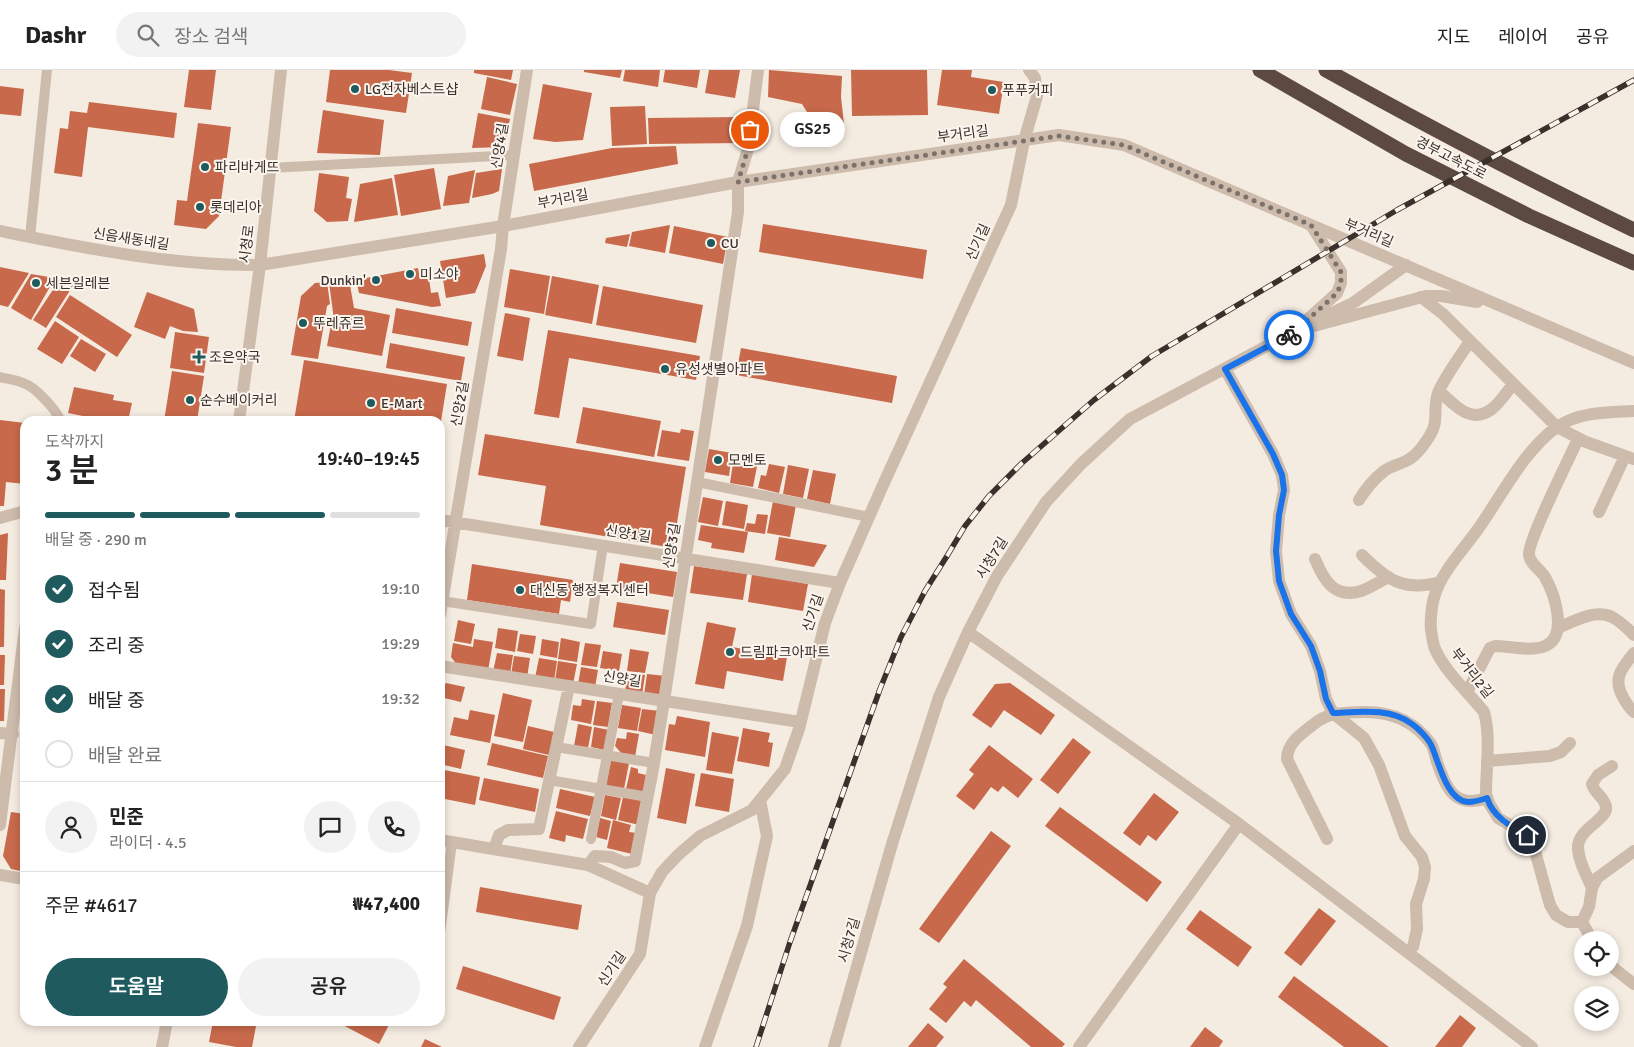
<!DOCTYPE html>
<html lang="ko">
<meta charset="utf-8">
<style>
:root{--surface:#fff;--page:#f2f2f2;--text:#222;--muted:#767676;--line:#e0e0e0;--accent:#1f5a5e}
body{margin:0;font-family:Signika,"Noto Sans KR",sans-serif;background:var(--page);color:var(--text);height:100vh;display:flex;flex-direction:column;font-size:19px;white-space:nowrap}
*{box-sizing:border-box;margin:0}
p{font-size:16px;color:var(--muted)}
.icon{flex:none;width:28px;height:28px;fill:none;stroke:currentColor;stroke-width:2;stroke-linecap:round;stroke-linejoin:round}
.map{position:relative;flex:1;overflow:hidden}
.sheet{position:absolute;left:20px;top:346px;width:425px;height:610px;display:flex;flex-direction:column;background:var(--surface);border-radius:15px;box-shadow:0 2px 8px #0003}
.sheet>*{flex:none}
.tools{position:absolute;left:1574px;top:861px;display:grid;gap:10px}
.tools a{display:grid;place-items:center;width:45px;height:45px;border-radius:50%;background:var(--surface);box-shadow:0 2px 8px #0003;font-size:25px}
.pin{position:absolute;display:grid;place-items:center;width:42px;height:42px;color:#fff;margin:-21px;border:2px solid #fff;border-radius:50%;box-shadow:0 1px 5px #0007}
.courier{position:absolute;display:grid;place-items:center;width:50px;height:50px;margin:-25px;border:4px solid #1a73e8;border-radius:50%;background:#fff;color:#222;box-shadow:0 1px 6px #0007}
.bubble{position:absolute;height:35px;border-radius:18px;background:var(--surface);box-shadow:0 2px 8px #0003;font-size:16px;font-weight:600;line-height:35px;text-align:center}
.headline em{font-style:normal;font-weight:600}
.headline div{display:flex;flex-direction:column-reverse}
.headline{display:flex;align-items:center;justify-content:space-between;height:85px;padding:0 25px}
h1{font-size:32px;font-weight:600;line-height:38px}
.bar{display:grid;grid-template-columns:repeat(4,1fr);gap:8px 5px;align-content:center;height:60px;padding:0 25px}
.bar i{height:6px;border-radius:4px;background:var(--line)}
.bar .current{background:var(--accent)}
.bar p{grid-column:span 4}
.line{display:flex;align-items:center;gap:12px;padding:0 25px;border-top:1px solid var(--line)}
.line div{flex:1}
.round{display:grid;place-items:center;flex:none;width:52px;height:52px;border-radius:26px;background:var(--page)}
ol{padding:0 25px;list-style:none}
li{display:flex;align-items:center;gap:15px;height:55px}
li p{margin-inline-start:auto}
li .icon{padding:5px;border-radius:50%;background:var(--accent);color:#fff;stroke-width:4}
li:last-child{color:var(--muted)}
li i{width:28px;height:28px;border:2px solid var(--line);border-radius:50%}
.primary-button{display:flex;gap:10px;margin-top:auto;padding:10px 25px}
.primary-button a{flex:1;height:58px;border-radius:30px;background:var(--accent);color:#fff;font-size:20px;font-weight:600;line-height:58px;text-align:center}
.primary-button a+a{background:var(--page);color:var(--text)}
header{display:flex;align-items:center;gap:30px;box-sizing:border-box;height:70px;padding:0 25px;background:var(--surface);border-bottom:1px solid var(--line)}
header strong{font-size:24px}
nav{display:flex;gap:28px;margin-inline-start:auto;font-size:18px}
.search{width:350px;height:45px;background:var(--page);display:flex;align-items:center;gap:12px;box-sizing:border-box;padding:0 18px;border-radius:28px;color:var(--muted);font-size:19px}
.map>svg:first-child{display:block}
.building{fill:#c8694b}
.lines{fill:none;stroke-linecap:round;stroke-linejoin:round}
.service{stroke:#cdbbac;stroke-width:10}
.minor{stroke:#cdbbac;stroke-width:12}
.tertiary{stroke:#cdbbac;stroke-width:12}
.motorway{stroke:#5c4a42;stroke-width:15}
.rail-casing{stroke:#3b302b;stroke-width:5.5}
.rail{stroke:#fbf5ee;stroke-width:4;stroke-dasharray:11;stroke-linecap:butt}
.done{stroke:#7c716b;stroke-width:5;stroke-dasharray:0 9}
.route{stroke:#1a73e8;stroke-width:6}
.poi-dot{fill:#1f5a5e;stroke:#fbf5ee;stroke-width:2}
.labels{text-anchor:middle;dominant-baseline:central;stroke-width:4;stroke-linejoin:round;paint-order:stroke}
.poi-label{font-size:14px;fill:#3b302b;stroke:#fbf5ee;text-anchor:start}
.street-label{font-size:14px;fill:#3b302b;stroke:#fbf5ee}
</style>
<header>
<strong>Dashr</strong>
<div class="search"><svg class="icon" aria-label="search" viewBox="0 0 24 24"><circle cx="10" cy="10" r="6"/><path d="M15 15l6 6"/></svg>장소 검색</div>
<nav><a>지도</a><a>레이어</a><a>공유</a></nav>
</header>
<div class="map">
<svg width="1634" height="977" viewBox="0 0 1634 977">
<rect width="100%" height="100%" fill="#f4ebe1"/>
<path class="building" d="M189 0H216L211 40 184 37Z
M330 0H389L412 3 406 43 326 32Z
M474 0H513L511 10 474 3Z
M584 0H622L620 8 584 2Z
M625 0H660L658 17 623 11Z
M665 0H700L697 18 663 12Z
M709 0H740L735 28 705 23Z
M769 0 842 6 841 27 845 63 819 69 815 55 802 34 768 27Z
M851 0H927L928 45 852 46Z
M942 0H972L971 7 1004 12 999 44 937 35Z
M487 7 517 14 510 45 481 39Z
M543 14 592 23 583 70 555 72 533 69Z
M0 16 24 19 21 46 0 44Z
M89 32 177 43 174 68 88 57 82 107 54 103 60 58 68 59 70 41 87 43Z
M645 36 647 74 612 76 610 37Z
M323 40 384 50 380 85 317 83Z
M478 43 510 49 504 77 472 78Z
M740 47 741 73 649 74 648 48Z
M198 53 231 57 219 146 206 159 174 155 177 130 187 131Z
M676 76 678 94 534 121 529 94 612 78Z
M434 98 441 139 401 146 394 105Z
M502 99 499 121 492 124 472 128 476 103Z
M475 100 469 133 443 136 448 106Z
M319 103 349 107 346 128 352 129 348 151 327 152 314 141Z
M392 108 398 145 354 152 360 114Z
M763 154 927 180 923 209 759 182Z
M670 155 665 183 629 176 632 162Z
M674 156 728 167 723 194 669 183Z
M630 164 627 177 605 173 606 168Z
M484 184 486 196 475 223 446 228 440 191Z
M0 197 29 203 8 237 0 235Z
M418 198 420 209 429 208 431 223 438 222 441 236 432 237 359 223 356 210Z
M510 199 550 206 544 244 504 237Z
M31 204 55 208 31 250 11 238Z
M552 206 599 215 592 254 545 245Z
M60 209 76 211 46 258 33 250Z
M349 209 354 238 390 245 382 286 327 276 332 249 334 250 329 212Z
M327 212 330 234 327 236 318 289 291 285 301 226 315 213Z
M603 216 703 235 696 273 596 255Z
M147 222 194 239 198 262 183 261 170 256 165 269 134 257Z
M70 225 132 265 117 287 56 247Z
M396 238 472 252 468 276 392 263Z
M505 243 530 248 523 291 497 286Z
M55 251 79 267 62 294 37 279Z
M548 260 700 286 696 310 569 288 559 348 534 344Z
M175 262 209 267 204 303 170 298Z
M81 269 106 284 95 302 70 286Z
M390 273 465 287 461 311 386 298Z
M741 278 897 306 892 333 736 305Z
M304 290 447 314 441 351H294Z
M172 301 204 306 197 351H164Z
M74 317 114 325 113 330 132 333 128 351H108L68 343Z
M583 337 661 351 654 387 576 373Z
M0 350 25 353V414L6 412 4 436H0Z
M681 359 694 361 689 391 657 386 662 360 680 363Z
M485 364 686 397 673 478 540 455 546 416 478 405Z
M709 379 732 383 729 406 705 402Z
M734 387 758 391 753 417 730 413Z
M769 394 785 397 779 423 758 418 761 405 766 406Z
M788 395 809 399 803 428 783 424Z
M813 400 836 404 830 434 807 429Z
M703 427 723 431 718 456 698 452Z
M726 431 748 435 744 459 722 455Z
M773 431 796 435 790 467 767 463Z
M757 444 768 445 765 464 745 461 747 453 755 454Z
M701 455 748 462 744 483 711 478 712 473 698 470Z
M8 463 6 510H0V465Z
M779 467 827 475 814 497 775 490Z
M620 493 677 502 673 527 616 518Z
M472 494 573 510 570 532 561 530 559 544 467 530Z
M694 496 747 504 743 530 690 523Z
M752 504 808 514 803 541 748 532Z
M0 519 5 520 4 577H0Z
M617 532 669 540 665 565 613 557Z
M458 550 475 554 471 574 454 571Z
M707 552 736 558 732 577 787 587 783 611 727 601 724 619 695 614Z
M498 558 518 561 515 582 495 578Z
M520 564 536 566 533 584 517 581Z
M561 568 580 572 577 592 558 589Z
M474 569 493 572 488 601 457 595 451 587 453 573 473 577Z
M542 569 559 572 557 588 540 585Z
M585 573 601 575 597 597 581 595Z
M630 579 649 582 645 603 627 601Z
M603 581 622 584 619 601 600 598Z
M497 583 513 585 510 604 493 602Z
M0 585H5L4 615H0Z
M514 586 530 588 527 608 511 605Z
M539 588 557 591 554 611 535 608Z
M558 591 577 594 573 614 555 611Z
M581 597 598 600 595 617 578 614Z
M628 603 645 605 642 625 625 622Z
M647 604 666 606 664 621 657 627 644 625Z
M446 613 465 617 461 632 440 627V619Z
M1010 613 1055 645 1041 665 1004 640 991 658 972 645 995 614Z
M0 619H5L4 651H0Z
M503 623 532 630 523 672 494 666Z
M582 629 595 631 591 654 571 650 573 635 581 636Z
M597 631 612 633 608 657 593 655Z
M622 635 641 638 637 661 618 658Z
M642 639 660 641 656 665 638 661Z
M470 640 495 645 490 673 450 665 454 647 468 650Z
M677 646 710 652 705 687 665 680 669 654 675 655Z
M578 654 592 657 588 678 574 676Z
M528 656 554 662 549 685 523 679Z
M594 657 609 660 605 680 591 677Z
M743 658 770 663 768 672 773 673 769 697 737 691Z
M627 662 639 664 635 687 622 684 615 676 617 668 626 669Z
M712 662 739 667 732 704 706 700Z
M1073 668 1091 682 1058 724 1040 710Z
M440 669 444 670 443 675 465 680 461 699 440 694Z
M492 673 548 686 543 708 487 695Z
M989 675 1033 709 1018 728 1003 716 998 722 991 717 974 740 956 726 974 704 969 700Z
M611 690 629 693 624 719 606 716Z
M631 697 638 699V703L650 706 646 723 626 719Z
M666 698 695 704 686 754 657 748Z
M444 700 480 707 475 735 440 728Z
M701 703 734 709 729 742 695 736Z
M484 708 539 719 535 742 479 730Z
M560 719 595 727 590 746 556 738Z
M1154 723 1179 742 1156 771 1148 765 1140 776 1123 763Z
M605 725 621 728 616 750 601 746Z
M623 727 643 731 639 755 618 750Z
M1060 737 1162 812 1147 832 1045 756Z
M556 741 588 749 583 769 566 765 565 772 549 768Z
M11 742 25 744V802L11 799 3 786Z
M600 748 611 751 607 770 596 767Z
M613 750 631 755 629 762 637 763 632 784 607 778Z
M991 761 1011 776 939 873 919 859Z
M480 817 582 835 578 860 476 842Z
M1319 838 1336 851 1301 896 1284 883Z
M1200 840 1252 877 1238 897 1186 859Z
M964 889 1065 974 1062 977H1031L976 930 971 937 964 931 946 953 929 939 947 917 943 914Z
M463 896 561 927 554 950 456 919Z
M1294 906 1389 977H1344L1278 927Z
M1460 945 1476 958 1462 977H1435Z
M213 951H257L252 977H236L209 972Z
M335 951H391L379 974Z
M928 953 944 967 936 977H908Z
M1205 957 1223 971 1219 977H1190Z
M425 969 442 977H421Z"/>
<g class="lines">
<path class="service" d="M270 98 514 85
M30 167 47 0
M0 307C8 309 16 310 23 313 36 317 55 339 61 351
M697 412 869 447
M442 531 591 554 603 475
M556 677 654 693
M549 710 648 727
M591 769 619 624
M440 863 452 772"/>
<path class="minor" d="M1421 227 1443 244 1557 357 1586 372 1634 389
M1307 250 1337 223 1341 213V202L1311 155
M1225 299 1273 384 1282 405 1284 420 1279 445 1276 481 1279 511 1291 544 1311 576 1320 601 1326 629 1333 643 1364 668 1379 695 1405 766 1422 787 1425 797 1424 809 1416 834 1417 859 1413 877
M1439 321C1446 327 1458 340 1467 343 1489 352 1502 328 1513 314
M1359 430C1365 420 1374 409 1384 401 1391 396 1400 394 1408 390 1417 385 1423 376 1429 367 1440 351 1432 340 1438 323 1444 308 1461 285 1470 271
M1599 442 1625 386
M0 448 25 441
M440 450 840 513
M1362 485C1387 510 1404 522 1440 512
M1315 489C1324 511 1335 529 1361 521 1370 518 1380 511 1389 507
M440 545 501 179 503 156 527 0
M1558 558C1574 551 1595 539 1612 547 1620 551 1628 559 1634 565
M968 562 1239 754 1532 977
M1634 583C1621 599 1612 609 1624 629 1627 634 1629 638 1634 642
M440 596 800 652
M1467 622 1490 578 1495 576C1510 576 1531 582 1545 576 1569 566 1554 523 1545 507 1541 500 1530 494 1529 485 1527 472 1570 387 1578 369
M0 663 13 664
M1487 691 1550 686 1561 682 1570 673
M0 755 25 558
M1327 769 1287 689C1287 673 1302 663 1314 654 1329 642 1342 643 1361 642 1389 641 1414 650 1431 674 1434 679 1435 686 1437 692 1447 719 1454 739 1487 728
M440 770 588 795 650 823
M494 779 499 765 508 760 539 759 569 616
M588 795 595 786 611 787 625 793 635 791 653 699 664 631 738 142V112L748 79 758 0
M0 805 25 809
M1592 818C1587 806 1578 791 1578 777 1578 759 1608 749 1606 737 1605 728 1594 723 1592 714L1598 705 1612 696
M1582 852H1568L1556 845 1550 835 1533 774 1527 765 1498 748 1489 733 1486 724C1486 698 1491 666 1484 642 1468 622 1446 603 1435 579 1433 574 1432 566 1431 560 1430 548 1432 530 1437 519 1446 497 1464 479 1478 459 1501 427 1524 380 1557 357 1579 342 1608 342 1634 341
M1592 870 1582 852 1589 837 1592 818 1597 808 1634 781
M1610 894 1616 900 1634 914
M579 977 640 884 650 823 662 802 678 785 700 766 752 740 785 699 799 659 825 553 840 513 883 415 1011 135 1024 71 1037 26 1035 8 1029 0
M705 977 747 856 767 766 760 730
M834 977 892 774 939 627 968 562 997 506 1046 432 1081 394 1130 349 1295 261 1353 233 1406 195
M1079 977 1239 754"/>
<path class="tertiary" d="M0 161C85 178 172 196 260 195L503 156 738 112 1059 65 1124 75 1634 293
M1295 261 1426 226H1441L1477 232
M239 351 260 195 281 0
M162 977 167 951"/>
<path class="motorway" d="M1260 0 1406 84 1529 146 1634 193
M1326 0C1427 56 1529 110 1634 160"/>
<g class="rail-casing">
<path id="rail" d="M756 977 790 872 880 619 901 567 925 521 947 486 965 456 989 426 1022 393 1094 330 1152 286 1397 140 1634 10"/>
</g>
<use href="#rail" class="rail"/>
</g>
<g class="lines">
<path class="done" d="M750 60 748 79 738 112 1059 66 1124 75 1311 155 1341 202V214L1337 223 1324 235 1295 261 1289 265"/>
<path class="route" d="M1289 265 1225 299 1273 384 1282 405 1284 420 1279 445 1276 481 1279 511 1291 544 1311 576 1320 601 1326 629 1333 643C1358 642 1390 637 1412 654 1418 658 1429 669 1432 677 1439 693 1447 731 1468 732 1475 732 1481 730 1487 728 1493 747 1510 756 1527 765"/>
</g>
<g class="poi-dot">
<circle cx="355" cy="19" r="5"/>
<circle cx="992" cy="20" r="5"/>
<circle cx="205" cy="97" r="5"/>
<circle cx="200" cy="137" r="5"/>
<circle cx="711" cy="173" r="5"/>
<circle cx="410" cy="204" r="5"/>
<circle cx="376" cy="210" r="5"/>
<circle cx="36" cy="213" r="5"/>
<circle cx="303" cy="253" r="5"/>
<path d="M196.5 279.5h5v5h5v5h-5v5h-5v-5h-5v-5h5z"/>
<circle cx="665" cy="299" r="5"/>
<circle cx="190" cy="330" r="5"/>
<circle cx="371" cy="333" r="5"/>
<circle cx="718" cy="390" r="5"/>
<circle cx="520" cy="520" r="5"/>
<circle cx="730" cy="582" r="5"/>
</g>
<g class="labels">
<g class="poi-label">
<text x="365" y="19">LG전자베스트샵</text>
<text x="1002" y="20">푸푸커피</text>
<text x="215" y="97">파리바게뜨</text>
<text x="210" y="137">롯데리아</text>
<text x="721" y="173">CU</text>
<text x="420" y="204">미소야</text>
<text x="366" y="210" text-anchor="end">Dunkin'</text>
<text x="46" y="213">세븐일레븐</text>
<text x="313" y="253">뚜레쥬르</text>
<text x="209" y="287">조은약국</text>
<text x="675" y="299">유성샛별아파트</text>
<text x="200" y="330">순수베이커리</text>
<text x="381" y="333">E-Mart</text>
<text x="728" y="390">모멘토</text>
<text x="530" y="520">대신동 행정복지센터</text>
<text x="740" y="582">드림파크아파트</text>
</g>
<g class="street-label">
<text transform="translate(963 64) rotate(-8)">부거리길</text>
<text transform="translate(500 76) rotate(-81)">신양4길</text>
<text transform="translate(1451 88) rotate(27)">경부고속도로</text>
<text transform="translate(563 129) rotate(-11)">부거리길</text>
<text transform="translate(1369 163) rotate(23)">부거리길</text>
<text transform="translate(131 169) rotate(9)">신음새동네길</text>
<text transform="translate(978 172) rotate(-66)">신기길</text>
<text transform="translate(247 174) rotate(-83)">시청로</text>
<text transform="translate(460 334) rotate(-80)">신양2길</text>
<text transform="translate(628 464) rotate(9)">신양1길</text>
<text transform="translate(672 476) rotate(-81)">신양3길</text>
<text transform="translate(992 488) rotate(-58)">시청7길</text>
<text transform="translate(813 543) rotate(-71)">신기길</text>
<text transform="translate(1472 603) rotate(52)">부거리2길</text>
<text transform="translate(622 609) rotate(9)">신양길</text>
<text transform="translate(849 870) rotate(-74)">시청7길</text>
<text transform="translate(612 899) rotate(-56)">신기길</text>
</g>
</g>
</svg>
<div class="tools">
<a><svg class="icon" aria-label="locate" viewBox="0 0 24 24"><circle cx="12" cy="12" r="6"/><path d="M12 2v4M12 18v4M2 12h4M18 12h4"/></svg></a>
<a><svg class="icon" aria-label="layers" viewBox="0 0 24 24"><path d="M12 4l9 5-9 5-9-5zM3 14l9 5 9-5"/></svg></a>
</div>
<div class="pin" style="left:750px;top:60px;background:#ea580c"><svg class="icon" aria-label="bag" viewBox="0 0 24 24"><path d="M5 8h14l-1 12H6zM9 8a3 3 0 0 1 6 0"/></svg></div>
<div class="pin" style="left:1527px;top:765px;background:#1f2937"><svg class="icon" aria-label="home" viewBox="0 0 24 24"><path d="M3 11l9-7 9 7M6 9v11h12V9"/></svg></div>
<div class="courier" style="left:1289px;top:265px"><svg class="icon" aria-label="bike" viewBox="0 0 24 24"><circle cx="6" cy="16" r="4"/><circle cx="18" cy="16" r="4"/><path d="M6 16l4-8h5l3 8M10 8l3 8H6M13 5h3"/></svg></div>
<div class="bubble" style="left:780px;top:42px;width:65px">GS25</div>
<section class="sheet">
<div class="headline"><div><h1>3 분</h1><p>도착까지</p></div><em>19:40–19:45</em></div>
<div class="bar"><i class="current"></i><i class="current"></i><i class="current"></i><i></i><p>배달 중 · 290 m</p></div>
<ol>
<li><svg class="icon" aria-label="check" viewBox="0 0 24 24"><path d="M5 12l5 5 9-10"/></svg>접수됨<p>19:10</p></li>
<li><svg class="icon" aria-label="check" viewBox="0 0 24 24"><path d="M5 12l5 5 9-10"/></svg>조리 중<p>19:29</p></li>
<li><svg class="icon" aria-label="check" viewBox="0 0 24 24"><path d="M5 12l5 5 9-10"/></svg>배달 중<p>19:32</p></li>
<li><i></i>배달 완료</li>
</ol>
<div class="line" style="height:90px"><a class="round"><svg class="icon" aria-label="person" viewBox="0 0 24 24"><circle cx="12" cy="8" r="4"/><path d="M4 21q1-7 8-7t8 7"/></svg></a><div><b>민준</b><p>라이더 · 4.5</p></div><a class="round"><svg class="icon" aria-label="chat" viewBox="0 0 24 24"><path d="M4 5h16v11H9l-5 4z"/></svg></a><a class="round"><svg class="icon" aria-label="phone" viewBox="0 0 24 24"><path d="M5 4h4l2 5-3 2q2 4 5 5l2-3 5 2v4C11 20 4 13 5 4z"/></svg></a></div>
<div class="line" style="height:65px"><div>주문 #4617</div><b>₩47,400</b></div>
<div class="primary-button"><a>도움말</a><a>공유</a></div>
</section>
</div>
